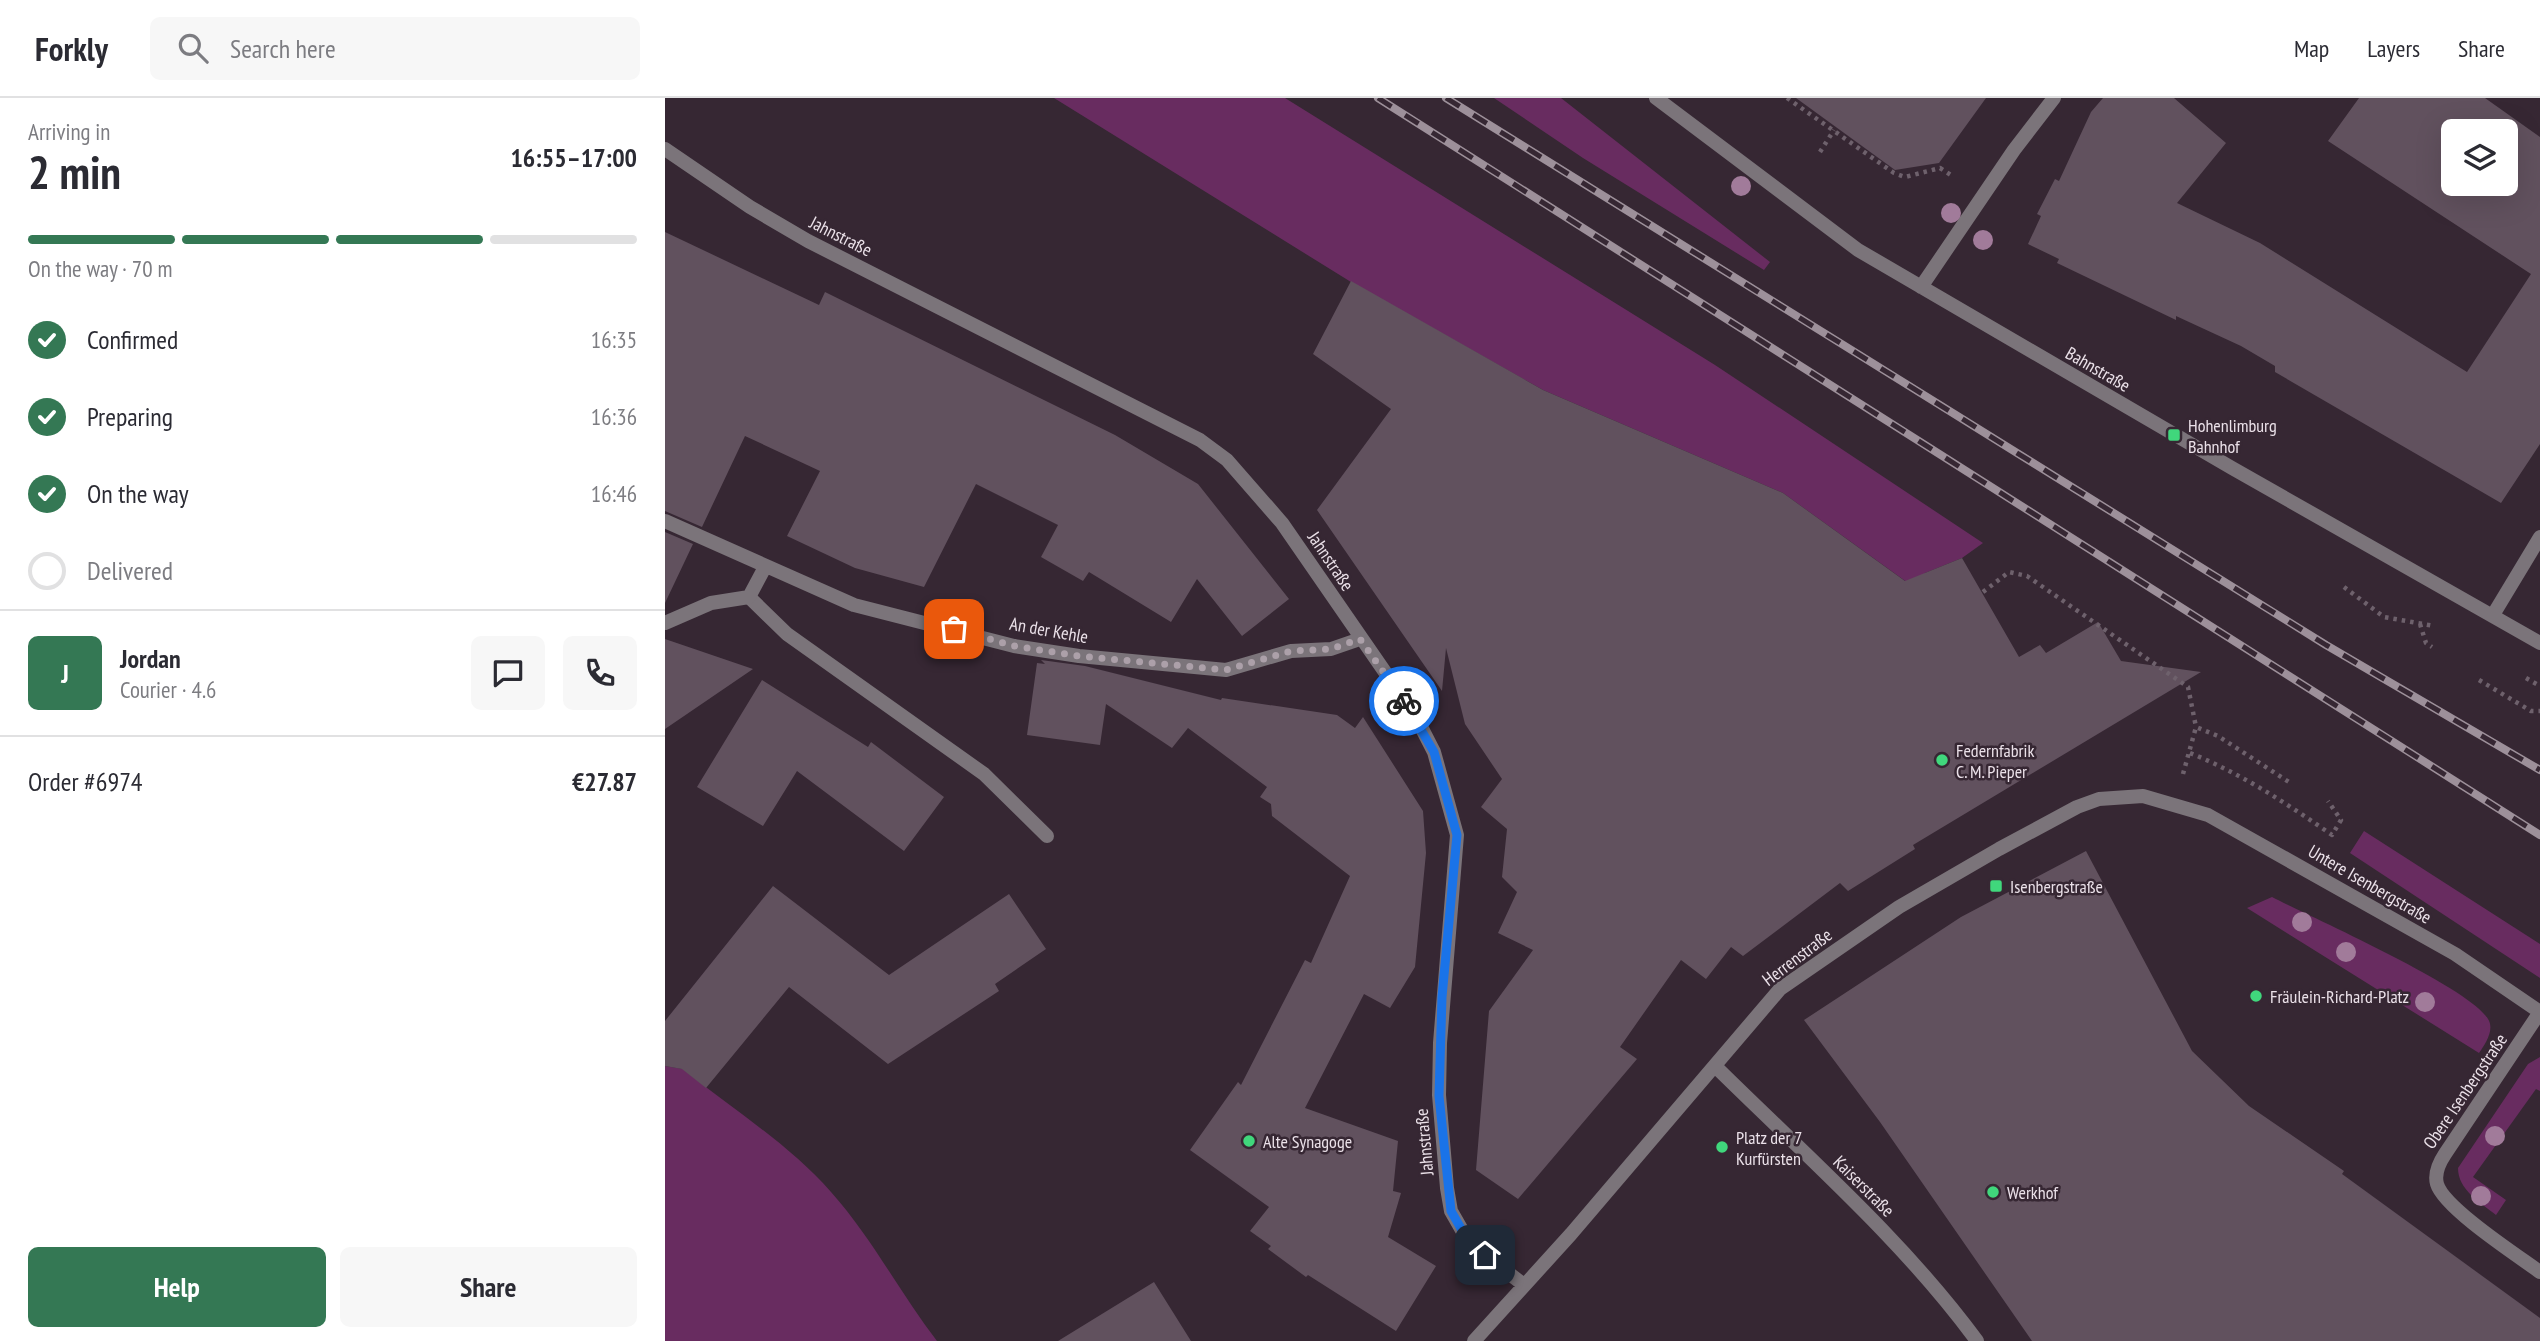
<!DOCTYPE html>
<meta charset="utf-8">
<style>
:root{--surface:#fff;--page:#f7f7f7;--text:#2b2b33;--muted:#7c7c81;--line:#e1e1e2;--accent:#347854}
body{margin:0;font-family:"PT Sans Narrow",sans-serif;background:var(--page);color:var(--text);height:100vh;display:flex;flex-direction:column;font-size:26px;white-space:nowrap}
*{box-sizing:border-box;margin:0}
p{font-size:23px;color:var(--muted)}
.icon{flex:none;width:38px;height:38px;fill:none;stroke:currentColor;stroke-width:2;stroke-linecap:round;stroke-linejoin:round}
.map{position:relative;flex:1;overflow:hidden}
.side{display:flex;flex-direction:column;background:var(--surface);width:665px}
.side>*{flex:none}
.controls{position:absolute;left:1776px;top:21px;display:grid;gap:14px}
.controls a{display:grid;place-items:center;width:77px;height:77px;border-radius:10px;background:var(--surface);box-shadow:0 7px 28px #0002;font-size:35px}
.pin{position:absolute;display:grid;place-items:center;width:60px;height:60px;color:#fff;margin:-30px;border-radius:14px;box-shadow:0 4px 10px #0006}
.courier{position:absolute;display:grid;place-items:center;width:70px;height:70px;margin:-35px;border:5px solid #1a73e8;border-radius:50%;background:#fff;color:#222;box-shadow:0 2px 9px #0007}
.head em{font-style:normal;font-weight:600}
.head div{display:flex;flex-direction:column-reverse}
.head{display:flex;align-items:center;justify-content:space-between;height:119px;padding:0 28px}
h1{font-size:46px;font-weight:600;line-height:52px}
.bar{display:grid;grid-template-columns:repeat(4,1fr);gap:10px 7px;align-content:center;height:84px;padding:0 28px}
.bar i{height:9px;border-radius:5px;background:var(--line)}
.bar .selected{background:var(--accent)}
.bar p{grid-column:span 4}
.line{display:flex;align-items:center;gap:18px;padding:0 28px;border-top:2px solid var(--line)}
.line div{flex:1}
.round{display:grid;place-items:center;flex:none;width:74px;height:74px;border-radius:10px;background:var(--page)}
ol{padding:0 28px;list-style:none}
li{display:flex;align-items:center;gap:21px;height:77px}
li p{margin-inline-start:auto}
li .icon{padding:7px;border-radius:50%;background:var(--accent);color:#fff;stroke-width:4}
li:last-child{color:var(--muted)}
li i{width:38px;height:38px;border:4px solid var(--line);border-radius:50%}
.action{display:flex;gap:14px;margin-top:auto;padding:14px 28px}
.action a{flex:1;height:80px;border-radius:10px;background:var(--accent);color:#fff;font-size:28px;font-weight:600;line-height:80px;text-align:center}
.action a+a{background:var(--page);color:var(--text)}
header{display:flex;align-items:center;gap:42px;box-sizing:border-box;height:98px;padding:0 35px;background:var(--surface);border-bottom:2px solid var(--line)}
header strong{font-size:33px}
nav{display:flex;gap:38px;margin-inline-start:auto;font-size:24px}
.search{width:490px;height:63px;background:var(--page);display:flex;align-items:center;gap:18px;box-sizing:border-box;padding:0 24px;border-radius:10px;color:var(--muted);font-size:26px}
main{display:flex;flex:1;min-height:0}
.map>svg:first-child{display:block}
.green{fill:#682c60}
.building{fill:#61515e;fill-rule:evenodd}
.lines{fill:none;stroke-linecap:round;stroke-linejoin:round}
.path{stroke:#6e616c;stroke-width:4.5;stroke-dasharray:3.5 5;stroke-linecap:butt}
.lane{stroke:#7b747a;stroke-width:14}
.street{stroke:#7b747a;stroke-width:14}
.rail-casing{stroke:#9d909a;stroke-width:8}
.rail{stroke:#362733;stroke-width:5;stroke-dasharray:16;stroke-linecap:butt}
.tree{fill:#a17b9a}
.done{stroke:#aca0a9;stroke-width:7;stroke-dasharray:0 12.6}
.route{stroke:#1a73e8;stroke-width:9}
.poi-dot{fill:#40d77c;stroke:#362733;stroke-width:2.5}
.labels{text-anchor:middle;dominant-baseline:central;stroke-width:5;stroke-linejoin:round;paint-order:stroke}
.street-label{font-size:18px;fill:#ebe1e9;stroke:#362733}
.poi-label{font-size:18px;fill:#ebe1e9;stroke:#362733;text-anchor:start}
</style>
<header>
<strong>Forkly</strong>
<div class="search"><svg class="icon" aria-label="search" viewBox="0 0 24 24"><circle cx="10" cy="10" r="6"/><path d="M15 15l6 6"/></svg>Search here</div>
<nav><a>Map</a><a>Layers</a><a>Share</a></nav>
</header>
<main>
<section class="side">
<div class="head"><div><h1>2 min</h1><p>Arriving in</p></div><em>16:55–17:00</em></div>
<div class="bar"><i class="selected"></i><i class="selected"></i><i class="selected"></i><i></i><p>On the way · 70 m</p></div>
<ol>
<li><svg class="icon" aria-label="check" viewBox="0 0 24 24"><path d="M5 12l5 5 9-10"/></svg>Confirmed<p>16:35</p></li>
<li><svg class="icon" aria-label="check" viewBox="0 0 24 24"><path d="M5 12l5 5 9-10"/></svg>Preparing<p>16:36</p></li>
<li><svg class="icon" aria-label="check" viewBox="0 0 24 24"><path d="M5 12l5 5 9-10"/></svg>On the way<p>16:46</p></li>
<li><i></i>Delivered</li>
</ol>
<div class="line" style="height:126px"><b class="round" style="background:var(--accent);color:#fff">J</b><div><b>Jordan</b><p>Courier · 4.6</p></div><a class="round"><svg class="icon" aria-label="chat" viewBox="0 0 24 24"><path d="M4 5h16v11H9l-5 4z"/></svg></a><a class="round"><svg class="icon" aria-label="phone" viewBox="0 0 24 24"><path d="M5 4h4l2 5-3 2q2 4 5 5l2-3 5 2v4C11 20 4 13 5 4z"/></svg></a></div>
<div class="line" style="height:91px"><div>Order #6974</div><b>€27.87</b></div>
<div class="action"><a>Help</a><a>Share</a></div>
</section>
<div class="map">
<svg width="1875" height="1243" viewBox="0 0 1875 1243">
<rect width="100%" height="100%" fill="#362733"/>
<path class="green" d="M389 0H620L1050 267 1318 445 1297 460 1260 475 1250 490 1118 395 878 292 686 184Z
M829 0H896L1105 164 1099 172 918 60Z
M1699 733 1875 846V880L1685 755Z
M1607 799C1646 819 1806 890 1823 921 1830 932 1820 946 1814 955L1582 810Z
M1875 959V993L1871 991 1808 1079 1841 1102 1831 1117C1815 1104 1793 1092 1793 1070L1863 966Z
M0 968 18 971C67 1011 124 1046 166 1094 207 1140 235 1195 272 1243H0Z"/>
<path class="building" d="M1131 0H1321L1274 65 1230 72Z
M1438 0H1509L1561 45 1512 105 1595 145 1802 274 1866 176 1663 43 1694 0H1820L1875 39V346L1836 405 1610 274V268L1576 248 1511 218V222L1392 165 1394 161 1363 146 1376 118 1372 116 1390 81 1394 83 1426 14ZM1788 33H1841V86H1788Z
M0 134 154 207 160 194 450 337 533 386 624 501 577 538 532 481 506 524 424 474 418 483 376 459 393 427 311 386 259 489 190 470 122 438 155 373 80 338 37 429 0 413Z
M686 183 878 292 1118 395 1240 483 1297 460 1354 559 1375 547 1381 555 1433 524 1456 563 1536 574 1248 747 1250 751 1183 793 1175 785 1078 858 1066 849 1041 881 1016 862 955 949 972 961 853 1101 811 1072 824 913 868 852 833 835 852 794 837 779 842 731 816 709 837 681 800 626 781 550 777 593 652 412 726 311 648 256Z
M0 434 28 446 0 505Z
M0 541 88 571 0 631Z
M376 562 420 568 556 602 557 600 672 617 690 630 698 619 758 713 761 755 750 869 725 910 699 896 640 1010 733 1043 728 1093 736 1095 723 1139 771 1168 731 1233 643 1177 641 1179 603 1151 606 1148 585 1133 604 1109 525 1052 573 984 576 987 640 862 646 865 685 778 607 718 606 706 595 699 602 689 523 630 507 650 441 606 435 647 362 637 372 565 380 566Z
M97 582 203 649 206 644 279 699 239 753 132 673 98 728 32 689Z
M1421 753 1527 953 1584 1008 1679 1073 1677 1076 1875 1220V1243H1367L1215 1024 1139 922 1296 819Z
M108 788 224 877 344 796 381 851 330 886 334 893 223 966 124 889 41 990 17 971 0 968V923Z
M489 1184 526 1243H393Z"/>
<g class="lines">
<path class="path" d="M1122 0 1229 75 1240 79 1275 70 1289 79
M1155 54 1169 32
M1679 489 1719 519 1769 528
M1318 494 1344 474 1362 478 1523 589 1531 629
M1755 526 1761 545 1767 549
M1861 580 1875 588
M1814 582 1866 613H1875
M1525 655C1577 676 1621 705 1667 737L1676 722 1663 703
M1518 676 1531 629 1553 638 1627 686"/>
<path class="lane" d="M84 499 122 536 319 676 382 738"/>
<path class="street" d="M991 0 1193 152 1567 370 1875 545
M0 51 85 109 143 143 535 342 562 362 617 425 751 619 769 654 792 737 775 945 774 997 782 1090 786 1113 798 1134 820 1157 859 1187
M1256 189 1349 52 1389 0
M0 423 189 507 349 548 414 558 561 572 626 553 666 551 695 541
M1828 517 1875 439
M0 525 46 505 84 499 100 469
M1875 914 1780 1056C1774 1065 1769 1075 1772 1086 1779 1110 1853 1158 1875 1174
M1050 968C1140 1057 1238 1142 1312 1243
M809 1243 906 1136 1115 891 1234 809 1334 751 1412 709 1434 701 1478 698 1543 717 1790 856 1875 914"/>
<g class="rail-casing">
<path id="rail" d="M713 0 1875 737
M781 0 1661 547 1875 672"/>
</g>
<use href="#rail" class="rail"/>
</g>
<g class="tree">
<circle cx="1076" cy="88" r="10"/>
<circle cx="1286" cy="115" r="10"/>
<circle cx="1318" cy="142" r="10"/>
<circle cx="1637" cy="824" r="10"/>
<circle cx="1681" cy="854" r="10"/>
<circle cx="1760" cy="904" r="10"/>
<circle cx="1830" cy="1038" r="10"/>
<circle cx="1816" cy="1098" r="10"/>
</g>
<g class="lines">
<path class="done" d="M289 531 349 548 414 558 561 572 626 553 666 551 695 541 739 603"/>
<path class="route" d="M739 603 769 654 792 737 777 899 774 998 786 1113 798 1134 820 1157"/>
</g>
<g class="poi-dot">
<rect x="1502" y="330" width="14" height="14" rx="3.5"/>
<circle cx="1277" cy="662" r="7"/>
<rect x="1324" y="781" width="14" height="14" rx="3.5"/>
<circle cx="1591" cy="898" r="7"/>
<circle cx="584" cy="1043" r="7"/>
<circle cx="1057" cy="1049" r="7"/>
<circle cx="1328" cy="1094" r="7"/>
</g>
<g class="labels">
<g class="street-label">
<text transform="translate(176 138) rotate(27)">Jahnstraße</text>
<text transform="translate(1433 271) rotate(30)">Bahnstraße</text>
<text transform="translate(666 463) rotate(56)">Jahnstraße</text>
<text transform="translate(384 532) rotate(10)">An der Kehle</text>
<text transform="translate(1705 786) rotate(30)">Untere Isenbergstraße</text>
<text transform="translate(1132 859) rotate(-37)">Herrenstraße</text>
<text transform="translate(1800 993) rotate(-56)">Obere Isenbergstraße</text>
<text transform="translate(759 1044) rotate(-95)">Jahnstraße</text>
<text transform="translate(1199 1088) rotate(45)">Kaiserstraße</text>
</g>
<g class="poi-label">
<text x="1523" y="327">Hohenlimburg<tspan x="1523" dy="21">Bahnhof</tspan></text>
<text x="1291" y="652">Federnfabrik<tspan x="1291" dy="21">C. M. Pieper</tspan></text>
<text x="1345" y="788">Isenbergstraße</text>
<text x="1605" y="898">Fräulein-Richard-Platz</text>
<text x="1071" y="1039">Platz der 7<tspan x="1071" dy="21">Kurfürsten</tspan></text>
<text x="598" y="1043">Alte Synagoge</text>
<text x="1342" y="1094">Werkhof</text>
</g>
</g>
</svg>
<div class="controls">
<a><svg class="icon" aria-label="layers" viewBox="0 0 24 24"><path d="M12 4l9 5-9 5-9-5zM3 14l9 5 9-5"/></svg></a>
</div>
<div class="pin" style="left:289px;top:531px;background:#ea580c"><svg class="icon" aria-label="bag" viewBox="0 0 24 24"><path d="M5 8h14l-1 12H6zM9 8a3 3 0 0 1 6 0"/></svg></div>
<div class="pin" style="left:820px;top:1157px;background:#1f2937"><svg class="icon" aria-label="home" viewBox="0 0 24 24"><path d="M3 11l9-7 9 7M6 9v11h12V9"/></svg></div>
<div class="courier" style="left:739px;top:603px"><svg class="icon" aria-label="bike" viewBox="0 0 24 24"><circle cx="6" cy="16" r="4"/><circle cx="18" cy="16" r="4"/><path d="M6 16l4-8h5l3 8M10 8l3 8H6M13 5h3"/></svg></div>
</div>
</main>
